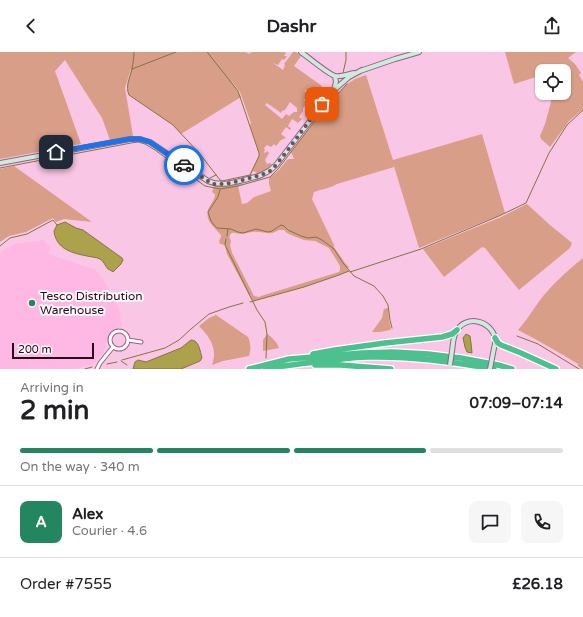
<!DOCTYPE html>
<meta charset="utf-8">
<style>
:root{--surface:#fff;--page:#f6f6f6;--text:#202124;--muted:#757577;--line:#e0e0e0;--accent:#248660}
body{margin:0;font-family:"Varela Round",sans-serif;background:var(--page);color:var(--text);height:100vh;display:flex;flex-direction:column;font-size:15px;white-space:nowrap}
*{box-sizing:border-box;margin:0}
p{font-size:13px;color:var(--muted)}
.icon{flex:none;width:22px;height:22px;fill:none;stroke:currentColor;stroke-width:2;stroke-linecap:round;stroke-linejoin:round}
.map{position:relative;height:317px;overflow:hidden}
.details{display:flex;flex-direction:column;background:var(--surface);flex:1}
.details>*{flex:none}
.controls{position:absolute;left:535px;top:12px;display:grid;gap:8px}
.controls a{display:grid;place-items:center;width:36px;height:36px;border-radius:8px;background:var(--surface);box-shadow:0 1px 3px #0004;font-size:20px}
.scale{position:absolute;left:12px;bottom:10px;width:82px;box-sizing:border-box;padding-left:4px;border:2px solid #230d1c;border-top:0;font-size:11px;line-height:14px;white-space:nowrap;color:#230d1c;-webkit-text-stroke:3px #fdf7fb;paint-order:stroke}
.pin{position:absolute;display:grid;place-items:center;width:34px;height:34px;color:#fff;margin:-17px;border-radius:8px;box-shadow:0 2px 6px #0006}
.courier{position:absolute;display:grid;place-items:center;width:40px;height:40px;margin:-20px;border:3px solid #1a73e8;border-radius:50%;background:#fff;color:#222;box-shadow:0 1px 5px #0007}
.overview em{font-style:normal;font-weight:700}
.overview div{display:flex;flex-direction:column-reverse}
.overview{display:flex;align-items:center;justify-content:space-between;height:68px;padding:0 20px}
h1{font-size:26px;font-weight:700;line-height:30px}
.bar{display:grid;grid-template-columns:repeat(4,1fr);gap:6px 4px;align-content:center;height:48px;padding:0 20px}
.bar i{height:5px;border-radius:3px;background:var(--line)}
.bar .current{background:var(--accent)}
.bar p{grid-column:span 4}
.line{display:flex;align-items:center;gap:10px;padding:0 20px;border-top:1px solid var(--line)}
.line div{flex:1}
.round{display:grid;place-items:center;flex:none;width:42px;height:42px;border-radius:8px;background:var(--page)}
header{display:flex;justify-content:space-between;align-items:center;height:52px;padding:0 20px;background:var(--surface);font-size:18px;font-weight:700}
.map>svg:first-child{display:block}
.built{fill:#feb8e3}
.green{fill:#d89e87;fill-rule:evenodd}
.water{fill:#ada24c;stroke:#84753e}
.lines{fill:none;stroke-linecap:round;stroke-linejoin:round}
.stream{stroke:#84753e;stroke-width:1}
.street-casing{stroke:#986083;stroke-width:5}
.secondary-casing{stroke:#986083;stroke-width:6}
.highway-casing{stroke:#fff;stroke-width:8}
.street{stroke:#fff;stroke-width:3}
.secondary{stroke:#c9ecdd;stroke-width:4}
.highway{stroke:#4cc08e;stroke-width:5.5}
.secondary-bridge-casing{stroke:#986083;stroke-width:6;stroke-linecap:butt}
.secondary-bridge{stroke:#c9ecdd;stroke-width:4}
.done{stroke:#6e4e62;stroke-width:4;stroke-dasharray:0 7.2}
.route{stroke:#1a73e8;stroke-width:5}
.poi-dot{fill:#248660;stroke:#fdf7fb;stroke-width:1.5}
.labels{text-anchor:middle;dominant-baseline:central;stroke-width:4;stroke-linejoin:round;paint-order:stroke}
.poi-label{font-size:12px;fill:#230d1c;stroke:#fdf7fb;text-anchor:start}
</style>
<header><svg class="icon" aria-label="back" viewBox="0 0 24 24"><path d="M15 5l-7 7 7 7"/></svg>Dashr<svg class="icon" aria-label="share" viewBox="0 0 24 24"><path d="M12 15V3M7 8l5-5 5 5M5 13v7h14v-7"/></svg></header>
<div class="map">
<svg width="583" height="317" viewBox="0 0 583 317">
<rect width="100%" height="100%" fill="#fac6e5"/>
<path class="built" d="M43 188 50 195 48 202 96 218 105 230 119 257 122 274 110 280 104 299 93 312 74 317H0V200L15 192Z"/>
<path class="green" d="M0 0H207L208 2V0H245L250 2 251 0H284L286 1 284 4H287L284 8 282 7 278 13 273 11 283 18 285 13 284 12 293 0H296L301 4 294 14 322 34 317 40 310 35 308 38H305V40L312 46 309 50 305 47 304 48 308 51 303 56V59L299 65 302 67 298 71 292 67 288 74 291 76 290 78 286 75 281 82 286 86 281 88 276 94 274 92 271 95 267 93 264 96 265 98 264 100 265 101 267 99 269 101 265 108 267 112 270 111 273 113 261 121 259 122 253 119 251 122 252 123 249 124 259 104V101L250 73 251 71 240 40 229 26 238 39 241 45 181 82 173 73 129 43C125 35 129 27 131 19V17L125 36 133 84 110 88 102 66 65 8 55 19 81 92 0 107ZM290 50 297 56V60H294L289 64 286 62 282 67 265 53 267 51 281 61 282 59 285 58Z
M505 0H576L568 6 575 12 581 21 579 23 583 30V57L569 69 550 95 541 87 540 84 545 72 551 50V41H564V19H542V23L514 32Z
M366 23 393 108 482 82 505 161 419 196 393 111 394 115 337 132C331 136 322 137 314 140L312 147 334 193V195L345 211 349 215 347 217 349 219 339 223 304 235 253 249 250 243H249L227 202 225 193 220 192 219 189 221 185V183C214 175 202 166 210 154 212 150 215 147 215 142L212 140 214 134 241 130 242 133 238 134 242 152 247 151 254 145 271 139 269 132V126L279 118 287 108 289 107H294L291 100 324 57 339 40 347 32 355 27ZM279 178H284L287 181 291 183 304 188 315 189 329 196 340 214V218L339 220 261 244 259 245 254 244 232 201 230 193 231 189C230 187 228 183 232 181 234 180 239 182 241 182 247 182 252 179 257 180 268 180 269 184 279 178Z
M14 114 92 170 64 167 56 170 53 166 26 180 9 184 0 190V117Z
M527 152 550 173 572 191 570 196 519 238 485 196 482 195 444 225 423 197 501 165Z
M583 206V317H582L578 314V312C559 300 539 289 518 278 528 267 535 254 544 243 556 229 569 217 583 206Z
M388 256 389 268 391 277 390 278 380 280H372L382 266 384 257Z
M216 263 248 285C251 291 251 298 249 304L223 309 212 313C218 297 210 285 199 274L209 266Z
M267 282C272 285 277 290 279 296L263 299V288Z"/>
<path class="water" d="M65 170 76 176 83 178 122 206 123 208 121 212 113 220C112 219 110 218 108 217 105 214 104 209 100 207 96 205 91 205 87 204 72 201 56 197 54 179L57 173Z
M466 282 470 284 471 291 472 301 467 300 465 295 463 286Z
M191 288C199 288 200 299 202 306L200 309 181 317H133L135 310 138 308 146 310 181 296Z"/>
<g class="lines">
<path class="stream" d="M134 0C134 6 133 11 132 17 130 26 125 34 129 43L173 73 200 102 220 128 222 129 250 123 259 104V101L238 39 207 0
M132 17 176 0
M343 21 346 8V0
M0 116 131 91 138 90 145 92 155 98 205 134 220 137 238 134 270 125 278 117 324 57 347 32
M208 127 216 123
M220 138 218 145 208 160 211 169 214 173 217 176 231 177 238 180 243 181 256 177 268 180 272 179 281 173 284 174 288 178 301 184 308 186 316 185 322 188 334 197 343 211 354 224 374 234 383 244 388 253 390 268 392 276
M227 184 228 177
M226 187 225 193 229 201 257 258 265 270 267 282 266 306
M0 194 10 186 27 182 53 168 57 173
M350 220 421 197 501 163 526 151 549 101 567 73 583 58
M250 250 304 235 339 223 349 219
M517 284 538 292 579 317
M122 308 165 296 179 288 191 277 209 262 229 255 243 251
M121 309 127 313
M107 312 117 310
M85 317 92 315"/>
<g class="street-casing">
<path id="street" d="M110 288a9 9 0 1 1 18 0a9 9 0 1 1-18 0Z
M128 288 141 290
M97 317 100 311 113 295"/>
</g>
<g class="secondary-casing">
<path id="secondary" d="M301 0C308 5 328 22 335 24 341 25 348 22 354 21
M360 19 395 7 419 0
M334 37 336 30 335 24
M0 111 130 87H140L150 90 208 129C221 135 235 130 248 127 253 125 259 125 263 122 268 120 272 117 276 113L333 39 349 25 362 18
M452 299C453 293 453 285 456 280 465 262 491 268 495 286 496 290 495 293 494 296"/>
</g>
<g class="highway-casing">
<path id="highway" d="M495 286 498 291 501 293 521 301 556 317
M313 302 335 298 385 291 442 285 452 282 457 278
M315 313H341L391 317
M249 317 289 307 362 301 393 300 428 302 461 306 498 313 512 317
M266 317C286 313 306 311 327 309 341 307 355 305 369 305 411 304 452 310 494 317"/>
</g>
<use href="#street" class="street"/>
<use href="#secondary" class="secondary"/>
<use href="#highway" class="highway"/>
<g class="secondary-bridge-casing">
<path id="secondary-bridge" d="M450 313 452 299
M490 317 494 296"/>
</g>
<use href="#secondary-bridge" class="secondary-bridge"/>
</g>
<g class="lines">
<path class="done" d="M184 113 208 129 213 132H222L231 131 261 123 270 119 276 113 287 99 322 52"/>
<path class="route" d="M56 100 130 87H140L150 90 184 113"/>
</g>
<circle class="poi-dot" cx="32" cy="251" r="4"/>
<g class="labels">
<g class="poi-label">
<text x="40" y="244">Tesco Distribution<tspan x="40" dy="14">Warehouse</tspan></text>
</g>
</g>
</svg>
<div class="controls">
<a><svg class="icon" aria-label="locate" viewBox="0 0 24 24"><circle cx="12" cy="12" r="6"/><path d="M12 2v4M12 18v4M2 12h4M18 12h4"/></svg></a>
</div>
<div class="scale">200 m</div>
<div class="pin" style="left:322px;top:52px;background:#ea580c"><svg class="icon" aria-label="bag" viewBox="0 0 24 24"><path d="M5 8h14l-1 12H6zM9 8a3 3 0 0 1 6 0"/></svg></div>
<div class="pin" style="left:56px;top:100px;background:#1f2937"><svg class="icon" aria-label="home" viewBox="0 0 24 24"><path d="M3 11l9-7 9 7M6 9v11h12V9"/></svg></div>
<div class="courier" style="left:184px;top:113px"><svg class="icon" aria-label="car" viewBox="0 0 24 24"><path d="M5 17H2v-5l4-1 3-4h7l3 4 3 1v5h-3M9 17h6M6 11h13"/><circle cx="7" cy="17" r="2"/><circle cx="17" cy="17" r="2"/></svg></div>
</div>
<section class="details">
<div class="overview"><div><h1>2 min</h1><p>Arriving in</p></div><em>07:09–07:14</em></div>
<div class="bar"><i class="current"></i><i class="current"></i><i class="current"></i><i></i><p>On the way · 340 m</p></div>
<div class="line" style="height:72px"><b class="round" style="background:var(--accent);color:#fff">A</b><div><b>Alex</b><p>Courier · 4.6</p></div><a class="round"><svg class="icon" aria-label="chat" viewBox="0 0 24 24"><path d="M4 5h16v11H9l-5 4z"/></svg></a><a class="round"><svg class="icon" aria-label="phone" viewBox="0 0 24 24"><path d="M5 4h4l2 5-3 2q2 4 5 5l2-3 5 2v4C11 20 4 13 5 4z"/></svg></a></div>
<div class="line" style="height:52px"><div>Order #7555</div><b>£26.18</b></div>
</section>
